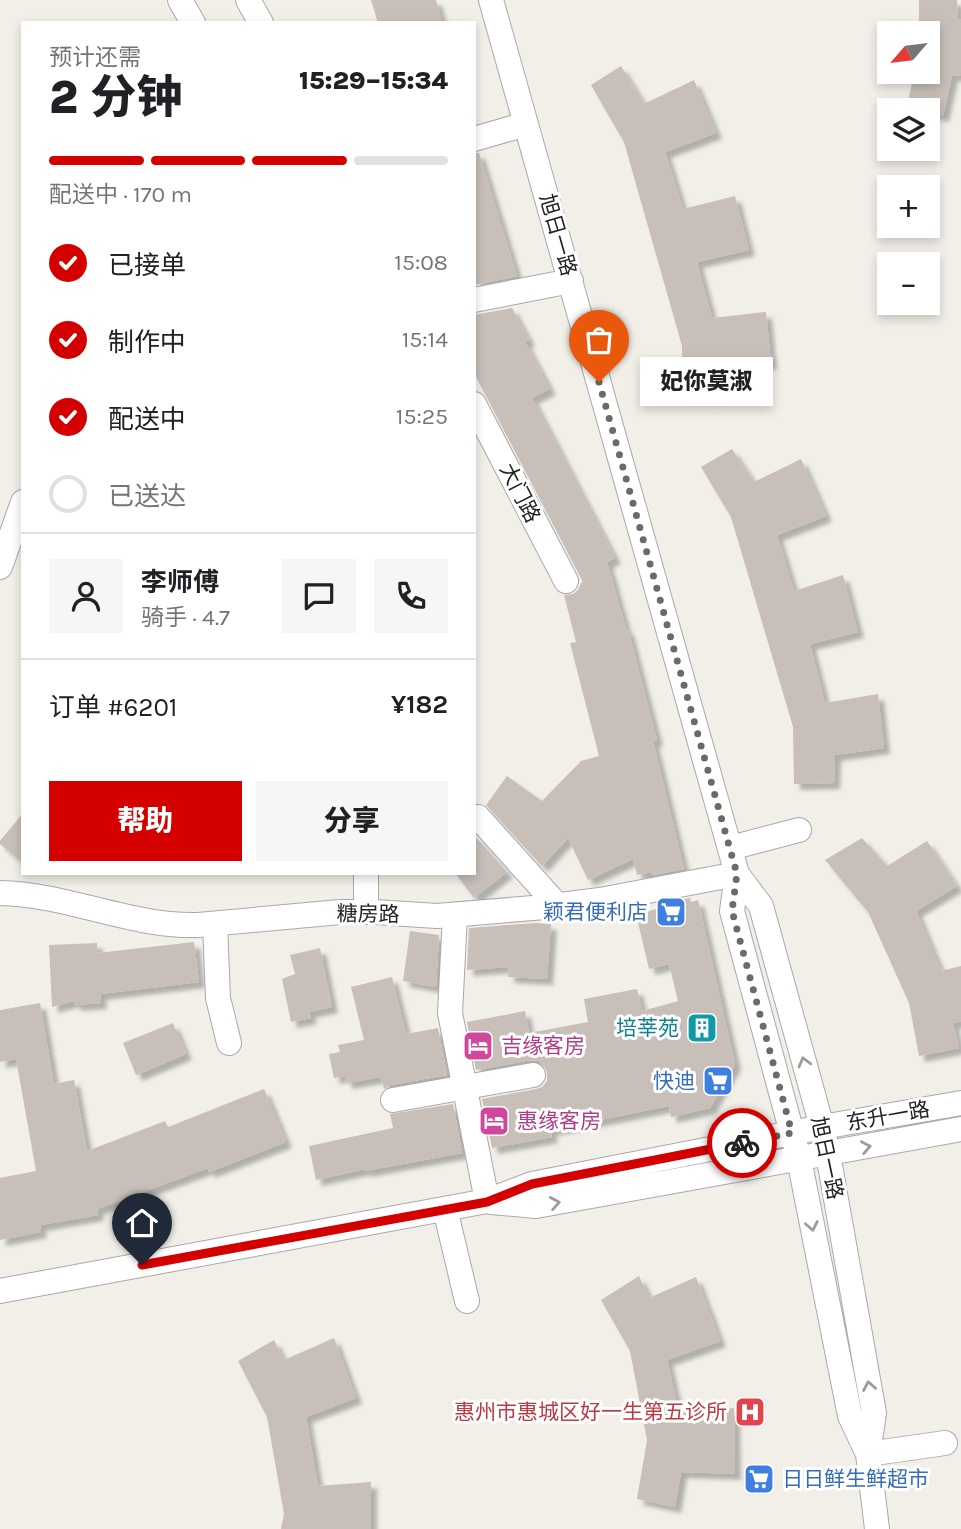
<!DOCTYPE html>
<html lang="zh">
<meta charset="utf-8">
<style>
:root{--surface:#fff;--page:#f6f6f6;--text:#202124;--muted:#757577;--line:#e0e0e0;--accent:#d40000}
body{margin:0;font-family:Karla,"Noto Sans SC",sans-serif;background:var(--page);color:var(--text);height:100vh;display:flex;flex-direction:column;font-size:26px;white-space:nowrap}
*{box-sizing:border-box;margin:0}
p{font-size:23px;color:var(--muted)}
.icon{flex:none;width:38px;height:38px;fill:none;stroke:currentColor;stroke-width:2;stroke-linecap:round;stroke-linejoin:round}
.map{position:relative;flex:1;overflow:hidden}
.side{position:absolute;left:21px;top:21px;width:455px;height:854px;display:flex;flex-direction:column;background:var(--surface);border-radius:0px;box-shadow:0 4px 10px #0003}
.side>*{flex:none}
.needle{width:46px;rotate:242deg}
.buttons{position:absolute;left:877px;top:21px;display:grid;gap:14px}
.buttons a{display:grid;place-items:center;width:63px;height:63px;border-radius:0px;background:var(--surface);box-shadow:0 4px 10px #0003;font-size:35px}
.pin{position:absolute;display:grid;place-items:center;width:60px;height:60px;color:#fff;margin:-72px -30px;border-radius:50% 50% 50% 0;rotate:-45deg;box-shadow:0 0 7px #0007}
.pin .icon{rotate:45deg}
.courier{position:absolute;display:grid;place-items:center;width:70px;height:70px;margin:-35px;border:5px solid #d40000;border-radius:50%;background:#fff;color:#222;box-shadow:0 2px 9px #0007}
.bubble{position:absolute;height:49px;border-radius:0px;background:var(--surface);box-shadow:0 4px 10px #0003;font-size:23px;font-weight:800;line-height:49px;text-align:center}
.head em{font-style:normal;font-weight:800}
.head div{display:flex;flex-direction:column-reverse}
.head{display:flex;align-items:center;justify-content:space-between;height:119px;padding:0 28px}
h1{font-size:46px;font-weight:800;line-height:52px}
.bar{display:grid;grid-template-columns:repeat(4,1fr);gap:10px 7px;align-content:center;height:84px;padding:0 28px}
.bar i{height:9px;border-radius:5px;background:var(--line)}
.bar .current{background:var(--accent)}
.bar p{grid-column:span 4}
.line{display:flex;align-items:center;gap:18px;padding:0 28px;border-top:2px solid var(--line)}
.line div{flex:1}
.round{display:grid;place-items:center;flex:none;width:74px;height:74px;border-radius:0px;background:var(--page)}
ol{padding:0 28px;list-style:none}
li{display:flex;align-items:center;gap:21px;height:77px}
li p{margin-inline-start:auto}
li .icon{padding:7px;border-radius:50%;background:var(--accent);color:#fff;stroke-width:4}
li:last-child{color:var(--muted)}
li i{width:38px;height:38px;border:4px solid var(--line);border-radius:50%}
.cta{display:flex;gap:14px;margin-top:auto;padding:14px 28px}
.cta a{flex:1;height:80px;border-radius:0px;background:var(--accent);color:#fff;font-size:28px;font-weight:800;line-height:80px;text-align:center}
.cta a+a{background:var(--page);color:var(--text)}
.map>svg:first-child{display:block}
.building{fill:#c7bfb8;filter:url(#shadow)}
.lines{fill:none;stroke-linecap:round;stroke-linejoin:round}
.minor-casing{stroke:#a9a9a9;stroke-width:26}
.minor{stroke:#fff;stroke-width:24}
.oneway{stroke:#9c9c9c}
.done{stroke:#6b6a68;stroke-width:7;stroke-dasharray:0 12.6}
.route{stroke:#d40000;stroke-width:9}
.labels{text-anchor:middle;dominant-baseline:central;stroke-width:6;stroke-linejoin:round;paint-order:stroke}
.street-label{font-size:21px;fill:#222;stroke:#fff}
.shop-label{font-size:21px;fill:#366cbe;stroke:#fff;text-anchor:end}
.culture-label{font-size:21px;fill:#0d838f;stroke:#fff;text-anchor:end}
.hotel-label{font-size:21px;fill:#b23c85;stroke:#fff;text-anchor:start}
.health-label{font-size:21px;fill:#be3a42;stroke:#fff;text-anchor:end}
</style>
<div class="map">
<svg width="961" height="1529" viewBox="0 0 961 1529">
<defs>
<filter id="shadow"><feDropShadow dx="6" dy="6" stdDeviation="2" flood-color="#0004"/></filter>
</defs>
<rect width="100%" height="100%" fill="#f2efe9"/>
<path class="building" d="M371 0H436L442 23H378Z
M919 0H957L958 19H961V76L952 75 943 116 928 112V110L907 107 914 72H928V33H919Z
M621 66 644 104 694 80 716 133 665 152 683 209 735 196 749 250 697 262 712 318 766 312 771 363 717 371V398L683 396 682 346 624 142 591 85Z
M474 153H479L517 276 475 285Z
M512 308 529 340 525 342 550 389 532 398 615 558 607 562 626 629H628L657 740 653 741 684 869 653 875 652 872 637 875 633 859 588 880 568 838 542 866 486 805 507 776 542 801 581 761 599 756 570 643 576 642 564 595 573 594 578 590 581 583 583 582 474 373V315Z
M732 449 754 482 801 459 826 516 777 535 794 591 843 575 858 632 810 644 825 703 878 694 884 748 835 755 834 783 794 784 793 727 731 517 701 467Z
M23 813V863L0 844V841Z
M474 835 507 872 474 898 455 873H474Z
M862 838 887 866 927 841 957 886 916 911 941 971 961 966V1021L953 1023 959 1048 919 1056 909 1003 868 912 825 860Z
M690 898 691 902 698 900 735 1064 710 1108 671 1117 669 1106 550 1130 552 1137 492 1148 482 1099 536 1089 542 1087 547 1081V1072L544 1065 539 1061 531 1060 476 1070 467 1022 525 1011 529 1033 588 1022 584 999 637 989 642 1011 678 1001 669 964 649 969 636 914 661 908 660 904Z
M536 923 551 924 547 979 508 977 509 967 467 970 469 928Z
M410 931 439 935 436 987 403 981Z
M194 942 199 982 100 994 101 1003 75 1005 74 1001 52 1007 49 945 97 943V953Z
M320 948 332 1007 309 1012 311 1018 291 1022 282 979 295 974 290 955Z
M392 977 406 1034 438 1028 447 1075 390 1085 384 1089 381 1077 346 1083 345 1076 334 1078 329 1054 340 1052 338 1045 364 1040 351 987Z
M40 1003 54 1084 74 1080 87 1151 165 1121 168 1127 264 1089 286 1142 209 1172 208 1168 97 1209 98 1215 40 1225 41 1232 0 1240V1178L36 1171 16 1059 0 1062V1010Z
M173 1023 186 1054 136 1075 123 1043Z
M453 1104 462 1153 365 1171V1169L316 1180 309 1146 393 1128 390 1114Z
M639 1276 649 1298 696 1277 720 1341 667 1360 679 1413 734 1408 735 1474 681 1472 675 1507 637 1499 647 1440 630 1351 601 1300Z
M334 1338 356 1398 306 1417 318 1486 371 1482V1529H281L284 1514 267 1417 238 1361 274 1340 284 1360Z"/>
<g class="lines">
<g class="minor-casing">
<path id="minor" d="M180 0 193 23
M248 0 261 23
M491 0 737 874 761 906 822 1127 828 1154 874 1413 868 1454 877 1529
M474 139 526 124
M474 300 571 281
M474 404 566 581
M0 567 23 502
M478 817 557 905
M730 848 799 830
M737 874 732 911 799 1159 850 1416 868 1454
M0 893C67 894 130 927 198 925L340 912H375L437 916 545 907 600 900 737 874
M366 912V873
M455 915 450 1013 487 1201
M215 924 218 998 229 1043
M393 1100 533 1075
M491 1202 536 1206 961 1129
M445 1209 467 1301
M0 1291 487 1201 532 1184 822 1127 961 1103
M868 1454 945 1443"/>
</g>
<use href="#minor" class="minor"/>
</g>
<defs><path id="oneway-chevron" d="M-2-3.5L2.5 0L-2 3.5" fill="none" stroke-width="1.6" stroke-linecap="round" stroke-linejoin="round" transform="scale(1.75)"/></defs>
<g class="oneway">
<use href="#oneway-chevron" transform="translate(804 1062) rotate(-105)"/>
<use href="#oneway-chevron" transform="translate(866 1147) rotate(-11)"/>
<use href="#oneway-chevron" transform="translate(555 1203) rotate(-10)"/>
<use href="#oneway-chevron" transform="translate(812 1226) rotate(79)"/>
<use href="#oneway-chevron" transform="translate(869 1386) rotate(-100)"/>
</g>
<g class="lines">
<path class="done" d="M599 382 737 874 732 911 792 1133 742 1143"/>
<path class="route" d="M142 1265 487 1202 532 1184 742 1143"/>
</g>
<defs>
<g id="supermarket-square" transform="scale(1.575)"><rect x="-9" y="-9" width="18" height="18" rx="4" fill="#3f7fe0" stroke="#fff"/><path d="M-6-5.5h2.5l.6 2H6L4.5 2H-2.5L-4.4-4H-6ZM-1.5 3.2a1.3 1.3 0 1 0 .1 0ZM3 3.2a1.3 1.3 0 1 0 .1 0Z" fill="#fff"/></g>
<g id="building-square" transform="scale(1.575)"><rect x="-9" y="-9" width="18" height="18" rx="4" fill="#0f9aa8" stroke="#fff"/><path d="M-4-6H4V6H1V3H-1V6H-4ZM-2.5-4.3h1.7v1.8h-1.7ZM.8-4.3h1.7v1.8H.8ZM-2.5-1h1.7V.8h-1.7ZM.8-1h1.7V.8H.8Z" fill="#fff"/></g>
<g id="hotel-square" transform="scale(1.575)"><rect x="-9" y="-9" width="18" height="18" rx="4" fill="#d1479c" stroke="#fff"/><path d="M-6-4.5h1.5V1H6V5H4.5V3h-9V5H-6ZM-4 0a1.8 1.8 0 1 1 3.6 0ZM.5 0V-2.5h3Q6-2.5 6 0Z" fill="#fff"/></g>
<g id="hospital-square" transform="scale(1.575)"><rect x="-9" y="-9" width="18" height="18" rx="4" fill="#e0444e" stroke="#fff"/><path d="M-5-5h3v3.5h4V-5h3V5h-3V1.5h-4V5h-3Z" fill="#fff"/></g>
</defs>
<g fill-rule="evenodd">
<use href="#supermarket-square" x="671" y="912"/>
<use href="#building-square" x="702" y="1028"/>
<use href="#hotel-square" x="478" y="1046"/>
<use href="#supermarket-square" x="718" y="1081"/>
<use href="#hotel-square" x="494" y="1121"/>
<use href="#hospital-square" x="750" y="1412"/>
<use href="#supermarket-square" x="759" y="1479"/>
</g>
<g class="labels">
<g class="street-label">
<text transform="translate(558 235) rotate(74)">旭日一路</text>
<text transform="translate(520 493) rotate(63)">大门路</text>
<text transform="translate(368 914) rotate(1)">糖房路</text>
<text transform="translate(888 1116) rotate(-10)">东升一路</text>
<text transform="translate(827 1158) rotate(78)">旭日一路</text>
</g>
<g class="shop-label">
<text x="648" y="912">颖君便利店</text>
<text x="695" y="1081">快迪</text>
<text x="782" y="1479" text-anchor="start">日日鲜生鲜超市</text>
</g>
<g class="culture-label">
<text x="679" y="1028">培莘苑</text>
</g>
<g class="hotel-label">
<text x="501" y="1046">吉缘客房</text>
<text x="517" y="1121">惠缘客房</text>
</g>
<g class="health-label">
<text x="727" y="1412">惠州市惠城区好一生第五诊所</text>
</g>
</g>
</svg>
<div class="buttons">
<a><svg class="needle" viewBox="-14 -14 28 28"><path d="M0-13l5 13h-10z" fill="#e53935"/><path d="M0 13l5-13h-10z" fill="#757577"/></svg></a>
<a><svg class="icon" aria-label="layers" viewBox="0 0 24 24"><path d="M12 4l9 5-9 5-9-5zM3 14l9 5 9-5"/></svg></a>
<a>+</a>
<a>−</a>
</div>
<div class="pin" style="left:599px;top:382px;background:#ea580c"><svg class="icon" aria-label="bag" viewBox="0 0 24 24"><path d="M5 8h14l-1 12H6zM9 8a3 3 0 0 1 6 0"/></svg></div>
<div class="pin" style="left:142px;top:1265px;background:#1f2937"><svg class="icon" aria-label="home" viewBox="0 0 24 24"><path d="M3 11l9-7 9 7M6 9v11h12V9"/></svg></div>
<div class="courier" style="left:742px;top:1143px"><svg class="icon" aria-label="bike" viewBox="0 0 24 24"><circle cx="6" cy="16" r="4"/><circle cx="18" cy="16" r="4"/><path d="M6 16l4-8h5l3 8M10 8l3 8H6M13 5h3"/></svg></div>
<div class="bubble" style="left:640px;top:357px;width:133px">妃你莫淑</div>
<section class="side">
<div class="head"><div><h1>2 分钟</h1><p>预计还需</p></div><em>15:29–15:34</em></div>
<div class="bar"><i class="current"></i><i class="current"></i><i class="current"></i><i></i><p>配送中 · 170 m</p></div>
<ol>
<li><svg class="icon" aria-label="check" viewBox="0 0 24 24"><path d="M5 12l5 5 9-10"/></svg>已接单<p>15:08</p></li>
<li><svg class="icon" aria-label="check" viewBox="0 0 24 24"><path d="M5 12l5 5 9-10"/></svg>制作中<p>15:14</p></li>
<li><svg class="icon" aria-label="check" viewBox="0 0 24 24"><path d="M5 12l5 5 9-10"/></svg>配送中<p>15:25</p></li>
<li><i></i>已送达</li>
</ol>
<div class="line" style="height:126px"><a class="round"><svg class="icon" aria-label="person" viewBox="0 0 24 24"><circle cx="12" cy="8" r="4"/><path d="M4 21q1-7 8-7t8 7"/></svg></a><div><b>李师傅</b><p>骑手 · 4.7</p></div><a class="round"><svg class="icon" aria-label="chat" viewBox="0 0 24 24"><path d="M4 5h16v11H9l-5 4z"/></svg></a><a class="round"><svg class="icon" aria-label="phone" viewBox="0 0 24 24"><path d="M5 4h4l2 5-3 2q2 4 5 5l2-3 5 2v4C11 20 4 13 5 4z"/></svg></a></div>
<div class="line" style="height:91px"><div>订单 #6201</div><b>¥182</b></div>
<div class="cta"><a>帮助</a><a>分享</a></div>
</section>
</div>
